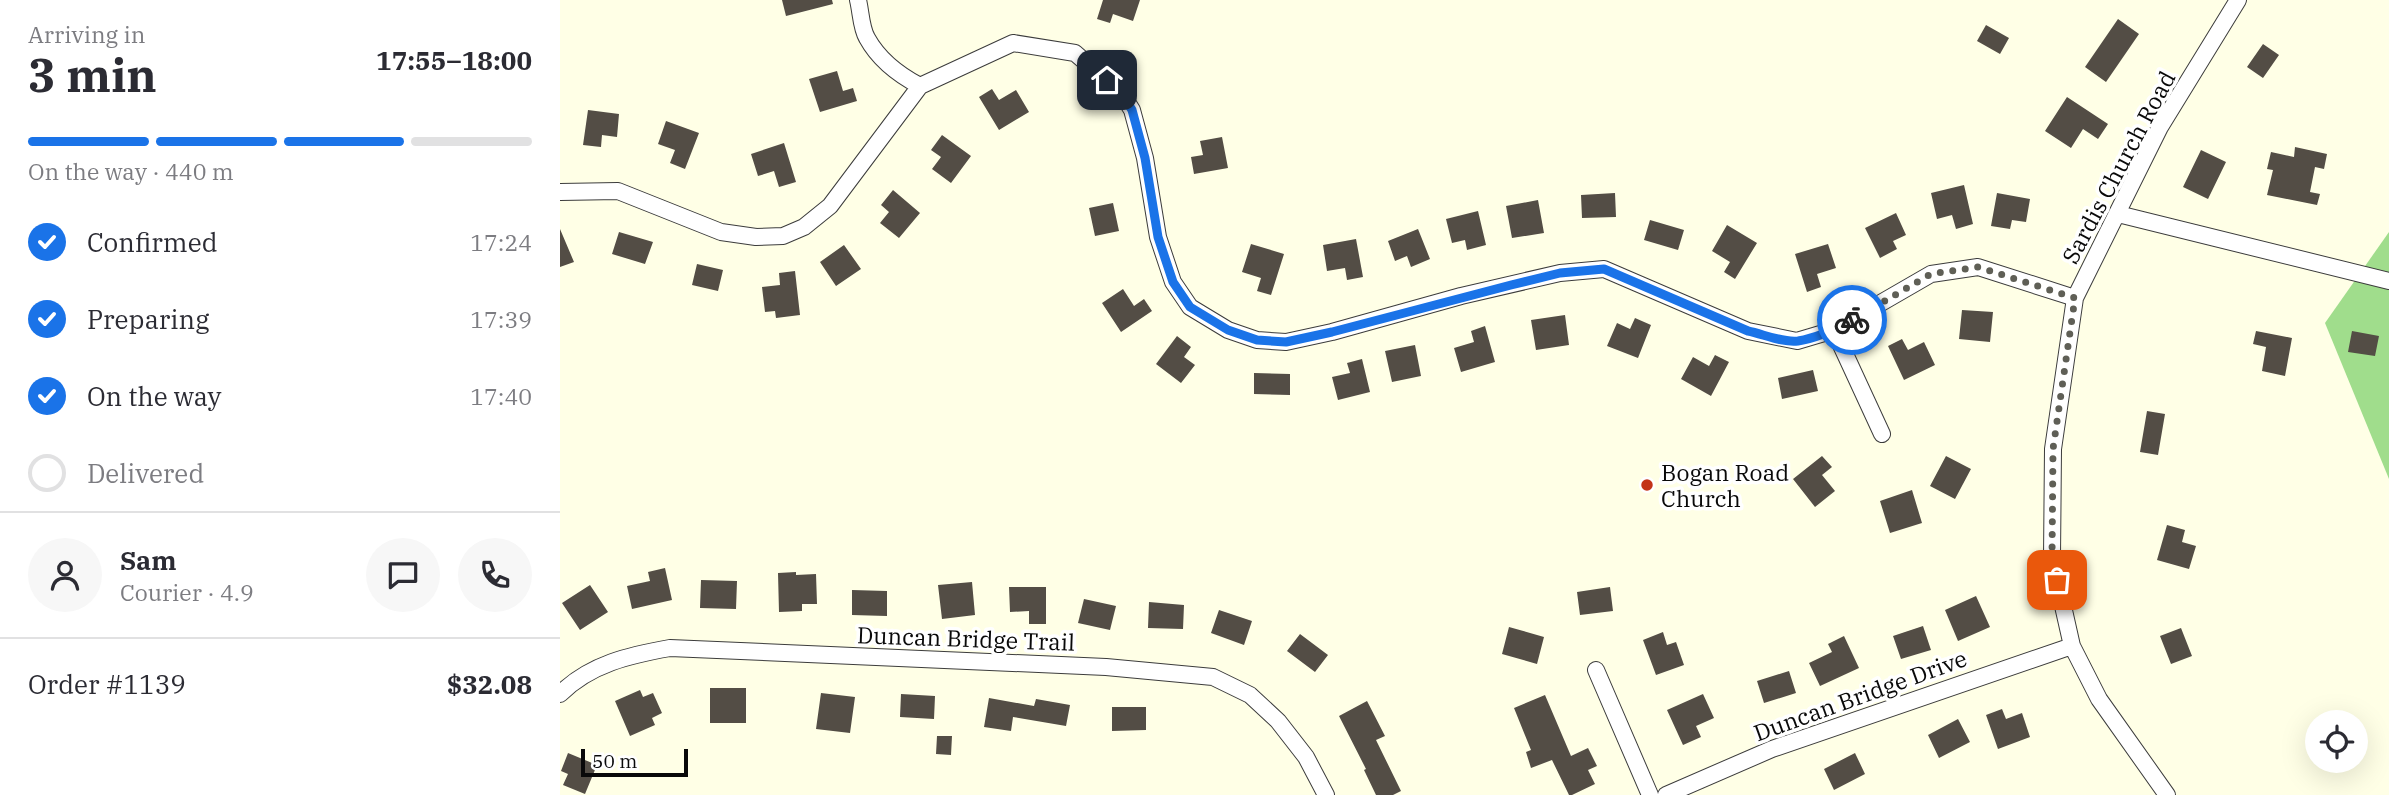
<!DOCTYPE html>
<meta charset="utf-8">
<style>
:root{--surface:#fff;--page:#f7f7f7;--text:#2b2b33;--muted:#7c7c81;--line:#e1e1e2;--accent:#1a73e8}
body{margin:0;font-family:"IBM Plex Serif",serif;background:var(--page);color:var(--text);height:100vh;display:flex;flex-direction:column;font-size:26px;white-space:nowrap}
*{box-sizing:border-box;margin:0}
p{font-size:23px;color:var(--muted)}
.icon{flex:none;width:38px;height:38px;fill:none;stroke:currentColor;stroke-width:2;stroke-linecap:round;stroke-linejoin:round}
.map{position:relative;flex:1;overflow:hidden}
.details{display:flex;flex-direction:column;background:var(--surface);width:560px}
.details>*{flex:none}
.controls{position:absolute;left:1745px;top:710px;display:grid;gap:14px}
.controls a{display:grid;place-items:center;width:63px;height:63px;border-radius:50%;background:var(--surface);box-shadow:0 7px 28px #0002;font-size:35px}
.scale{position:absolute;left:21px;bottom:18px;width:107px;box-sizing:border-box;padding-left:7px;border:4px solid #090909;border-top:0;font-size:19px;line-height:24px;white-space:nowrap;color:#090909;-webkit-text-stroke:5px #fff;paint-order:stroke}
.pin{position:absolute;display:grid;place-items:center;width:60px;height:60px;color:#fff;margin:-30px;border-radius:14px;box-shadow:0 4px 10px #0006}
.courier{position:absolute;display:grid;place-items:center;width:70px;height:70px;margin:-35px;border:5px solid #1a73e8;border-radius:50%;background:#fff;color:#222;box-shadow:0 2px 9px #0007}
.summary em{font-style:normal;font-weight:700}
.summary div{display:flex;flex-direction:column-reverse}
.summary{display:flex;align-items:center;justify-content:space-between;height:119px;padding:0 28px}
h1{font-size:46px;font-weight:700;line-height:52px}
.bar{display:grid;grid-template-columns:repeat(4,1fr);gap:10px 7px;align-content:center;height:84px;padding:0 28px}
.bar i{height:9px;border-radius:5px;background:var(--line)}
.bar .active{background:var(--accent)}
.bar p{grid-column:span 4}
.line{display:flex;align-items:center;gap:18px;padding:0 28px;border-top:2px solid var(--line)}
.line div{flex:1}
.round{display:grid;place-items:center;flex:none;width:74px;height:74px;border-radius:37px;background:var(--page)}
ol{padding:0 28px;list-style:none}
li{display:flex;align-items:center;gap:21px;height:77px}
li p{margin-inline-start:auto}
li .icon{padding:7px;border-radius:50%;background:var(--accent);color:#fff;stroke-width:4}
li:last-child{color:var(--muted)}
li i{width:38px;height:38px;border:4px solid var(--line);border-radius:50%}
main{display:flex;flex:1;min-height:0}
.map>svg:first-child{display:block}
.forest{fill:#a0dd8c}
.building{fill:#534d45}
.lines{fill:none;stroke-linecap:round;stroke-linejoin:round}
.minor-casing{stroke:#3c3c3c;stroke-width:18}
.minor{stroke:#fff;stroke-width:16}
.done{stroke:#5f5f56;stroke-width:7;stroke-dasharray:0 12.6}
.route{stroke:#1a73e8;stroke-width:9}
.poi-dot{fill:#c33318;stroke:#fff;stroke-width:2.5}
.labels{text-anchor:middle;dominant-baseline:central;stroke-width:7;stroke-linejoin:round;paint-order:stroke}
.street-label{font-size:23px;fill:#090909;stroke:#fff}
.poi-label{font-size:23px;fill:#090909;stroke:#fff;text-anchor:start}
</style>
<main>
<section class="details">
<div class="summary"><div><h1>3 min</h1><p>Arriving in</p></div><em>17:55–18:00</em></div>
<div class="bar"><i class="active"></i><i class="active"></i><i class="active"></i><i></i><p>On the way · 440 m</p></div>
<ol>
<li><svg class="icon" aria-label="check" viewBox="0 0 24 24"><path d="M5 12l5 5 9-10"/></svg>Confirmed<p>17:24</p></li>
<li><svg class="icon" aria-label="check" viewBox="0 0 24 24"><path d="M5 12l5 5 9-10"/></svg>Preparing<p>17:39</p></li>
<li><svg class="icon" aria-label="check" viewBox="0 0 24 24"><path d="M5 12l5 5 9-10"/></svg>On the way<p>17:40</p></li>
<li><i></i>Delivered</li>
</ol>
<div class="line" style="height:126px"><a class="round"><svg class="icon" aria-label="person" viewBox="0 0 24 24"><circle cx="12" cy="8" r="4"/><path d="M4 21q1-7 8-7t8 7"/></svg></a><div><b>Sam</b><p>Courier · 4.9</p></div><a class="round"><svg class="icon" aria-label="chat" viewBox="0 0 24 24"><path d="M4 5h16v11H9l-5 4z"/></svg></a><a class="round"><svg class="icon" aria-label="phone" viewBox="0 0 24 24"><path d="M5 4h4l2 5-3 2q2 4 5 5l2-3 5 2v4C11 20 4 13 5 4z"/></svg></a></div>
<div class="line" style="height:91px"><div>Order #1139</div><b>$32.08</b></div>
</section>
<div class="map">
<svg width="1829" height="795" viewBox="0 0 1829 795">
<rect width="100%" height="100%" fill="#ffffe6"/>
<path class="forest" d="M1829 232V479L1765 323Z"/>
<path class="building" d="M222 0H272L273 4 226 16Z
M543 0H580L573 21 553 14 550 23 537 19Z
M1558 19 1579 34 1546 82 1525 67Z
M1426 25 1449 38 1440 54 1417 41Z
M1703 44 1719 55 1703 78 1687 67Z
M277 71 283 91 293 88 297 101 260 112 249 79Z
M432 89 439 100 456 90 469 112 439 130 419 97Z
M1507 97 1548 124 1538 139 1523 129 1511 148 1485 131Z
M28 110 59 114 57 137 42 135 41 147 23 145Z
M106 121 139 133 125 169 110 163 115 150 98 144Z
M382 135 411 156 391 183 372 169 381 157 371 150Z
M662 137 668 168 634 174 631 157 643 155 640 141Z
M224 143 236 182 219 187 214 171 198 176 191 154Z
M1735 147 1767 154 1764 169 1755 167 1750 192 1760 194 1757 205 1707 195 1713 170 1707 169 1711 152 1734 157Z
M1641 150 1666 162 1648 199 1623 187Z
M1404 185 1413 224 1396 229 1392 215 1377 219 1371 193Z
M333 190 360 213 339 238 320 223 329 212 321 205Z
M1055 193 1056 217 1022 218 1021 195Z
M1437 193 1470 199 1466 222 1452 220 1450 229 1431 226Z
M978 200 984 233 952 238 946 206Z
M553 203 559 231 535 236 529 208Z
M918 211 926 245 907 250 905 240 892 243 886 219Z
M1336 213 1346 235 1333 241 1337 249 1320 258 1305 228Z
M1090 220 1124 230 1118 250 1084 240Z
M1167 225 1197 243 1175 279 1164 272 1170 262 1152 251Z
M0 229 14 262 0 267Z
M858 229 870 259 851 267 847 256 835 261 828 241Z
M59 232 93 242 85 264 52 254Z
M796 239 803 277 787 280 785 268 767 271 763 245Z
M691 244 724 254 711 295 697 291 701 278 682 272Z
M1268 244 1276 268 1257 274 1261 287 1247 292 1235 254Z
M284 245 301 269 276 286 260 262Z
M137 264 163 270 158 291 132 285Z
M235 271 240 315 216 318 215 311 205 312 202 287 220 285 219 273Z
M563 289 574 306 584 299 592 311 561 332 542 303Z
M1402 310 1433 312 1430 342 1399 339Z
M1005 315 1009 345 976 350 971 320Z
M1075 318 1091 325 1078 358 1047 346 1057 323 1070 329Z
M925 326 935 362 901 372 894 348 914 342 911 331Z
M1696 331 1732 338 1725 376 1702 371 1706 347 1693 344Z
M1792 331 1819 336 1815 356 1788 352Z
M617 336 631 347 624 357 635 365 621 383 596 364Z
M1342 339 1348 350 1364 342 1375 365 1344 380 1328 346Z
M855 345 861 376 832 382 825 351Z
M1155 355 1169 362 1151 396 1121 379 1133 357 1149 366Z
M802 359 810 392 778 400 772 377 790 373 787 363Z
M1253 370 1258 391 1222 399 1218 378Z
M694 373 730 374V395L694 394Z
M1587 411 1605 414 1598 455 1580 452Z
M1262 456 1272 467 1262 475 1275 491 1255 507 1233 479Z
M1386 456 1411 469 1395 499 1370 486Z
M1352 490 1362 523 1330 533 1320 501Z
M1607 525 1625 530 1622 542 1636 546 1629 569 1597 560Z
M105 568 112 600 72 609 67 586 90 581 88 572Z
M236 572V575L256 574 257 604H242V611L219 612 218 573Z
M141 580 177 581 176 609 140 608Z
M412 582 415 615 382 619 378 585Z
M30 585 48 612 20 630 2 603Z
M449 587H486V624H469V611L450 612Z
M1050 587 1053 611 1020 615 1017 592Z
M292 590 327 591V616L292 615Z
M1416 596 1430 627 1398 641 1385 610Z
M524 599 556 606 550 630 518 623Z
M589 602 624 605 623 629 588 628Z
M659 610 692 621 684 645 651 633Z
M1363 626 1371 650 1341 659 1333 636Z
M949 627 984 637 977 664 942 654Z
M1621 628 1632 656 1611 664 1600 636Z
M1103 632 1107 645 1116 642 1124 665 1096 675 1083 640Z
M740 634 768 655 755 672 727 651Z
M1284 636 1299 668 1260 686 1249 663 1272 652 1268 644Z
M1229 671 1236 693 1204 703 1197 681Z
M150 688H186V723H150Z
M80 690 83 697 93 693 102 713 92 718 95 725 70 736 55 701Z
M261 693 295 697 290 733 256 729Z
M341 694 375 696 374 719 340 717Z
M1143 694 1154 718 1136 726 1141 737 1123 745 1107 710Z
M985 695 1011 756 1028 748 1037 766 1028 770 1035 784 1012 795H1009L992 760 971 768 966 752 971 750 954 708Z
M429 698 474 706 476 699 510 705 506 726 453 717 451 731 424 727Z
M807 701 825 736 816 740 841 791 833 795H816L804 770 806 769 779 716Z
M552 707H586V730L552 731Z
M1442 709 1446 719 1462 713 1470 737 1438 749 1426 715Z
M1398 719 1410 742 1379 758 1368 735Z
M377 736H392L391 755 376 754Z
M8 753 37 765 25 794 3 785 8 774 1 771Z
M1295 753 1305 774 1274 790 1264 769Z"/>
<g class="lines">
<g class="minor-casing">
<path id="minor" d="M298 0C301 12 301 28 307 38 319 60 339 75 360 86
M0 192 58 191 161 232 196 237 223 236 244 227 270 206 360 86 453 43 515 53 562 94 572 110 585 158 598 237 613 282 630 307 668 330 697 340 726 342 772 332 901 296 1000 273 1044 269 1188 331 1237 341 1274 330 1371 274 1418 267 1515 298
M1558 214 1829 281
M1274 330 1322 434
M1036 670 1090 795
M0 694C30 664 70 655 110 648L546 667 653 677 690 695 718 721 746 757 766 795
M1106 795 1212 749 1512 646
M1607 795 1539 699 1512 646 1492 557 1493 449 1515 298 1600 127 1678 0"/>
</g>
<use href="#minor" class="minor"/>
</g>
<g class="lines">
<path class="done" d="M1292 320 1371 274 1418 267 1515 298 1493 449 1492 557 1497 580"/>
<path class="route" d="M547 80 562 94 572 110 585 158 598 237 613 282 630 307 668 330 697 340 726 342 772 332 951 285 1000 273 1044 269 1188 331C1203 334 1223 343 1238 341 1257 338 1276 329 1292 320"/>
</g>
<circle class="poi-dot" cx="1087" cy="485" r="7"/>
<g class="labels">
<g class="street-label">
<text transform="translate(1558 167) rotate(-62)">Sardis Church Road</text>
<text transform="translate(406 638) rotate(2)">Duncan Bridge Trail</text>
<text transform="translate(1300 695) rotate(-20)">Duncan Bridge Drive</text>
</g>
<g class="poi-label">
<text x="1101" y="472">Bogan Road<tspan x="1101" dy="26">Church</tspan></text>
</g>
</g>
</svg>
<div class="controls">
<a><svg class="icon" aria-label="locate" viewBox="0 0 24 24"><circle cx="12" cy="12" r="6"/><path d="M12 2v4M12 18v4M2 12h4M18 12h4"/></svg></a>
</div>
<div class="scale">50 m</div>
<div class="pin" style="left:1497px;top:580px;background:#ea580c"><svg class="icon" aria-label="bag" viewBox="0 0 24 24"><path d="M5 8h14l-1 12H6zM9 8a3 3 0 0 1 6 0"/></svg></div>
<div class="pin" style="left:547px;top:80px;background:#1f2937"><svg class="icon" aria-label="home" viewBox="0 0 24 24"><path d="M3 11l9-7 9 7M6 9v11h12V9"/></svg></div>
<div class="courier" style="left:1292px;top:320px"><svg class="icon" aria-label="bike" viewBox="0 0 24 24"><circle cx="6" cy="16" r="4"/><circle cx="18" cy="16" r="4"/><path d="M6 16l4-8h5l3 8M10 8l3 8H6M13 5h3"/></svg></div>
</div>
</main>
